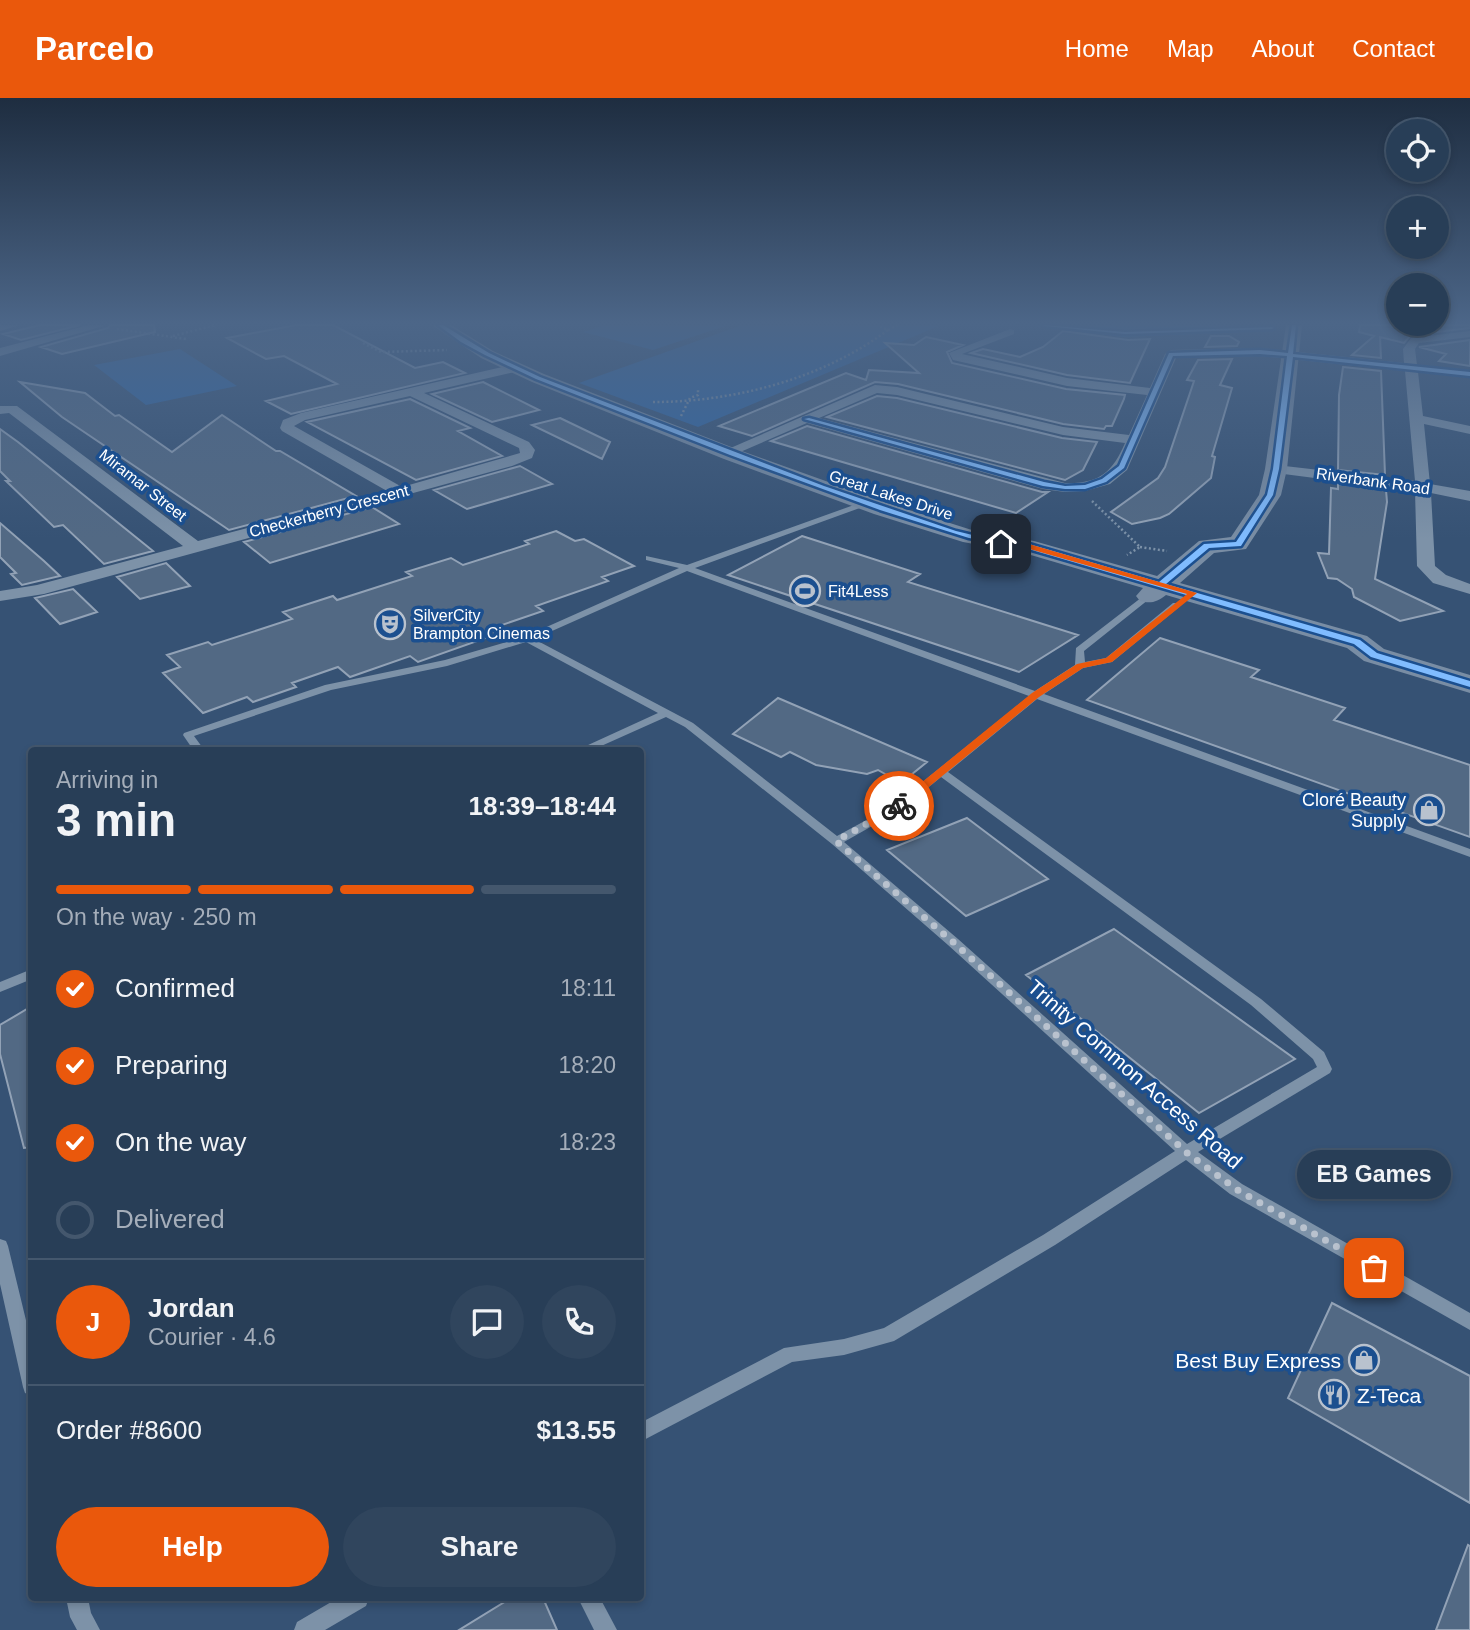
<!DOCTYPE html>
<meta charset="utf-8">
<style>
:root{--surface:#283e57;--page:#30455d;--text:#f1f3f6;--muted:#a5aeba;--line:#44576d;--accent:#ea580c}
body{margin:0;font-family:Arial,sans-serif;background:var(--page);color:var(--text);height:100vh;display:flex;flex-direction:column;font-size:26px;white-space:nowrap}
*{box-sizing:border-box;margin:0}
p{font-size:23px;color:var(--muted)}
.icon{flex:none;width:38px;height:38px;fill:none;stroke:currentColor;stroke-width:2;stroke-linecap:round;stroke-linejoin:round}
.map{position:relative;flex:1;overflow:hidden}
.details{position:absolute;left:28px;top:649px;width:616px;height:854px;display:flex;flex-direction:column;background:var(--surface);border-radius:7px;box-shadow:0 4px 10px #0003,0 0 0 2px var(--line)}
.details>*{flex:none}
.buttons{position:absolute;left:1386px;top:21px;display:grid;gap:14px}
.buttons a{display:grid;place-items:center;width:63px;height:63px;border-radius:50%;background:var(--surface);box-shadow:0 4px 10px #0003,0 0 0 2px var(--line);font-size:35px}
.pin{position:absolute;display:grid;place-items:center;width:60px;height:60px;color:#fff;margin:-30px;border-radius:14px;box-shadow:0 4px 10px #0006}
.courier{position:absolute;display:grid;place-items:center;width:70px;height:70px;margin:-35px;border:5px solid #ea580c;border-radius:50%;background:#fff;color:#222;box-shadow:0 2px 9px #0007}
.bubble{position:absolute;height:49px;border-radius:24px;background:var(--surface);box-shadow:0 4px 10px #0003,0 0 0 2px var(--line);font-size:23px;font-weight:600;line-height:49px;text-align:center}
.head em{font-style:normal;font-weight:600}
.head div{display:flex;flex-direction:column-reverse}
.head{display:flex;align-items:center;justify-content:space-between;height:119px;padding:0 28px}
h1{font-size:46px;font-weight:600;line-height:52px}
.bar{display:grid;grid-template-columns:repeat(4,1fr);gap:10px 7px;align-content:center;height:84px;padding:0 28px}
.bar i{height:9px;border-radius:5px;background:var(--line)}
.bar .current{background:var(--accent)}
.bar p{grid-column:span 4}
.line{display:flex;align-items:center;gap:18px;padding:0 28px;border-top:2px solid var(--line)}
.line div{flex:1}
.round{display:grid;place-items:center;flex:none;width:74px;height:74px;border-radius:37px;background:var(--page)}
ol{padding:0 28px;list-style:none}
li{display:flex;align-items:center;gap:21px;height:77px}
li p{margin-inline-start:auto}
li .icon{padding:7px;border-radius:50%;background:var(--accent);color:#fff;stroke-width:4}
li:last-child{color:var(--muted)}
li i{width:38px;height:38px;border:4px solid var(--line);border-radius:50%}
.cta{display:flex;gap:14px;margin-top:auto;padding:14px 28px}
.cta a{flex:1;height:80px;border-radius:42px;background:var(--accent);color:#fff;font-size:28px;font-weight:600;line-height:80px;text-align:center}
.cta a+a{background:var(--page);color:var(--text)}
header{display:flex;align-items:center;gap:42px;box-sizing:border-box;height:98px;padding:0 35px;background:var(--accent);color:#fff}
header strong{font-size:33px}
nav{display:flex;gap:38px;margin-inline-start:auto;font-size:24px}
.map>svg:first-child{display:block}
.green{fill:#2f66a5}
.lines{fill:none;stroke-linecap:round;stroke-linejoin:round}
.stream{stroke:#3b618d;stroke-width:4.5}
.building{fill:#526984;stroke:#92a2b6;stroke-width:2}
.path{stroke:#7d92a8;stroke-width:2.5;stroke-dasharray:2 2.5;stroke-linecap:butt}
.lane{fill:#7d92a8;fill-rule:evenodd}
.street{fill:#7d92a8;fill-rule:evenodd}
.secondary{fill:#798da4;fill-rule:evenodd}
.cycleway-casing{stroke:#1b4f8f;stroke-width:5}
.cycleway{fill:#80bcff;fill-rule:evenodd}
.route{fill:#ea580c}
.done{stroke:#b9c2ce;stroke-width:7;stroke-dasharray:0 12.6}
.labels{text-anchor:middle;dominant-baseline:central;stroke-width:7;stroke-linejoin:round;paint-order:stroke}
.far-street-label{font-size:16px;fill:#fff;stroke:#1b4f8f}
.far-poi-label{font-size:16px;fill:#fff;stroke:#1b4f8f;text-anchor:start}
.poi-label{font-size:18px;fill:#fff;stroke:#1b4f8f;text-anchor:end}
.near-street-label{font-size:21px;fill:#fff;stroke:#1b4f8f}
.near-poi-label{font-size:21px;fill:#fff;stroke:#1b4f8f;text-anchor:end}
</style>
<header>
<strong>Parcelo</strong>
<nav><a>Home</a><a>Map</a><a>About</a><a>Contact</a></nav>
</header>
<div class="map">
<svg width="1470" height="1532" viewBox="0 0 1470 1532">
<rect width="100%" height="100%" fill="#365274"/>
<path class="green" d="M605 227H728L653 252 583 234Z
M742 227H941L698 329 579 285Z
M1025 227H1271L1270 233 1123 239Z
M180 251 237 288 146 307 94 267Z"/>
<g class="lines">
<path class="stream" d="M1116 227H1170"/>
</g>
<path class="building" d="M40 227H80L21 242 3 236Z
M110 227H154L155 234 62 256 41 249 108 230Z
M296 227H333L415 270 443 264 465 275 291 316 266 303 337 286 284 258 266 261 227 240Z
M1360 227H1470V230L1411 237 1404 245 1380 239 1381 260 1352 257 1374 238 1359 234Z
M1063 233 1128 242 1150 241 1130 285 1067 277 971 255 983 251 1020 259 1043 249Z
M1211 238H1229L1239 244 1237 248 1205 249Z
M926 239 963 247 947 254 952 265 1066 291 1125 297 1124 301 1112 328H1106L1104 331 1063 326 898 286 875 284 752 338 719 328 846 275 866 282 869 272 919 275 885 245 914 247Z
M1470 242V268L1439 263 1446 256 1419 249Z
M1232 261 1220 287 1232 290 1212 358 1215 359 1211 380 1169 416 1160 420 1132 426 1111 414 1158 380 1165 369 1194 283 1187 282 1198 262Z
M1343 269 1381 273 1385 377 1338 372 1339 297Z
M20 284 85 295 115 318 119 317 172 354 222 317 276 353H280L356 398 229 432 62 319Z
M483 284 539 312 492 324 432 296Z
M877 298 897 300 1062 340 1097 344 1083 372 1065 382 827 319Z
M410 301 470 330 458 333 502 358 416 382 307 324Z
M560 320 610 344 602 361 532 327Z
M807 328 1042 394H1048L1016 415 771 343Z
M0 331 18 344 153 453 104 466 63 427 54 429 6 383H10L0 373Z
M520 368 552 386 467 411 434 392Z
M1338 386 1386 392 1387 404 1375 481 1443 513 1400 523 1354 499 1352 491 1337 481 1328 480 1318 455 1329 456 1331 390 1338 391Z
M372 409 399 426 270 465 244 444Z
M0 425 44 463 60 478 22 487 11 476 16 475 0 459Z
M556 433 575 443 584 441 634 468 602 479 608 483 536 508 543 513 490 531 497 536 418 564 410 558 350 579 338 569 292 585 296 589 253 604 247 599 203 615 163 575 180 569 167 557 208 544 212 547 292 521 283 514 333 498 337 502 412 478 406 474 451 460 463 467 529 446 525 443Z
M802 438 920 476 908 484 1078 537 1019 574 728 477Z
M166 465 190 488 140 501 117 479Z
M73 491 97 514 60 526 35 500Z
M1160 540 1259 572 1251 579 1345 610 1334 622 1470 667V739L1087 602Z
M778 600 927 664 901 685 878 672 867 676 816 667 790 654 781 659 733 636Z
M967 720 1048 781 966 818 887 752Z
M1114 831 1295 961 1199 1015 1026 877Z
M32 908V1049L24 1050 0 956V927Z
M1332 1205 1470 1278V1405L1288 1300Z
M1468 1447 1470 1448V1532H1436Z
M511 1500H543L557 1532H459Z"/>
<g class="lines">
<path class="path" d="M117 231 186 241
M888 232 897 227
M173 238 215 227
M363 245 381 254 447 252
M653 304C734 304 822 281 888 232L878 227
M681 318 690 300 698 297V290
M1092 403 1140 449 1127 457
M1140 449 1167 453"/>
<path class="lane" d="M865 403H868V407L695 470 1035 593 1075 567 1076 550 1146 496 1153 498 1084 553 1085 564 1106 560 1173 505H1179V509L1112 564 1083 570 1044 596 1470 751V759L1037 601 948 674 1261 901 1324 954 1332 971 1330 975 1198 1054 1242 1086 1470 1215V1232L1230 1096 1186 1062 1055 1147 894 1243 844 1257 792 1264 640 1344V1325L784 1250 844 1241 884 1230 1043 1137 1175 1053 948 847 832 746 685 629 666 619 590 653H575L658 615 526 544 447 568 331 592 194 638 205 653H194L183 637 184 635 325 587 445 562 524 539 679 470 646 462V458L687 467ZM687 473 1029 598 894 707 837 738 693 625 534 541ZM941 679 1251 907 1313 961 1317 969 1187 1046 958 841 844 744 902 711Z
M32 871V881L0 894V884Z
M0 1141 6 1143 8 1148 32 1247V1298L25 1295 23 1289 0 1186Z
M66 1500H88L91 1515 100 1532H77L70 1519Z
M338 1500H369L366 1508 325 1532H294L297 1524Z
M578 1500H600L617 1532H594Z"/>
<path class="street" d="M0 227H20L0 233Z
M89 227H107L0 258V250Z
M1010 231 1014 232V236L962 256 1067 280 1150 290 1165 256 1171 252 1260 250 1404 265 1403 251 1411 240 1470 233V239L1419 245 1415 251 1417 267 1470 272V280L1418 274 1423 318 1470 328V336L1424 326 1430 386 1470 393V403L1431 395 1435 468 1446 477 1470 486V496L1433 485 1417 468 1415 393 1276 375 1269 371 1276 367 1415 383 1405 273 1260 258 1176 260 1127 372 1110 386 1085 393 1065 394 1043 391 807 325 731 358H721L719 355 875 287 897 289 1063 329 1129 337 1147 297 1067 288 953 262 949 255ZM877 295 897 297 1063 337 1125 345C1112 375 1099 386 1065 385L819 320Z
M515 266 521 270 519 273 424 295 529 344 535 352 532 360 512 368 44 496 0 503V493L37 487 183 448 9 315 0 316V308H17L198 443 387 393 282 333 280 330 283 322 301 315ZM410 298 519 350 520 355 402 389 294 328 305 322Z"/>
<path class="secondary" d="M432 227H451L493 253 544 276 739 352 890 406 975 433 1034 443 1157 478 1199 443 1231 439 1259 397 1265 371 1286 227H1302L1287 371 1281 397 1246 451 1214 455 1180 485 1367 538 1384 551 1470 577V595L1364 563 1347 550 1166 497C1157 504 1151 506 1140 503L1136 498 1143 490 1024 455 963 444 874 416 724 361 532 284 481 260Z"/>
<g class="cycleway-casing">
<path id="cycleway" d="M438 227H443L489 255 540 279 824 388 956 433 989 441 1029 446 1159 484 1204 446 1236 444 1267 397 1273 371 1287 258 1260 256 1173 258 1124 370 1106 384 1085 391H1065L1043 388 804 321 809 320 1044 384 1065 388 1085 387 1102 381 1119 368 1169 255 1260 252 1288 255 1292 227H1296L1293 256 1470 274V278L1293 259 1279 371 1273 397 1241 448 1209 450 1166 486 1360 542 1377 555 1470 583V589L1371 559 1354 546 1025 450 969 440 880 412 730 357 536 281 485 257 461 244Z
M1043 227 1125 234 1272 229 1274 230 1272 231 1125 236 1045 228Z"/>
</g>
<use href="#cycleway" class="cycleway"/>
</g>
<linearGradient id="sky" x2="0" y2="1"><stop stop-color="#1e2d40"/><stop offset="0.51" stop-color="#4c6688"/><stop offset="1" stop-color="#4c6688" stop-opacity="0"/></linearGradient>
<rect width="1470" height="441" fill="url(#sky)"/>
<path class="route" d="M1001 444 1029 446 1197 495 1112 564 1083 570 1039 599 903 710H895V706L1032 595 1077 566 1106 560 1187 496 1026 450 998 448Z"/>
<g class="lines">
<path class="done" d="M899 708 836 743 953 844 1186 1054 1236 1091 1374 1170"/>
</g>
<defs>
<g id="stadium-ring" transform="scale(1.575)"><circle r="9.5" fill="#1b4f8f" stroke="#b9c2ce" stroke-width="1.5"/><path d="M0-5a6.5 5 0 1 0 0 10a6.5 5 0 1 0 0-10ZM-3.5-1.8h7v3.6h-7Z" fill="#b9c2ce"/></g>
<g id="theatre-ring" transform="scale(1.575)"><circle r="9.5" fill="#1b4f8f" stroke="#b9c2ce" stroke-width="1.5"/><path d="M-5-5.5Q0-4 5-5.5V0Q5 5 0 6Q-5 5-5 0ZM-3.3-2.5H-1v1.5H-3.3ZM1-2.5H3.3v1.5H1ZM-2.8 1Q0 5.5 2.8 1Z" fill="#b9c2ce"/></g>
<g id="shop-ring" transform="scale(1.575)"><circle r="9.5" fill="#1b4f8f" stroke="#b9c2ce" stroke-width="1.5"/><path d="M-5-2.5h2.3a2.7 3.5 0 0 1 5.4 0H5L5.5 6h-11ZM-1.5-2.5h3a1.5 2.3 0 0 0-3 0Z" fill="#b9c2ce"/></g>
<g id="restaurant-ring" transform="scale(1.575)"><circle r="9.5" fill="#1b4f8f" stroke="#b9c2ce" stroke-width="1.5"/><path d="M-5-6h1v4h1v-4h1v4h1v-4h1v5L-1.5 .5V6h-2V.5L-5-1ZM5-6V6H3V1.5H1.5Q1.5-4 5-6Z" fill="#b9c2ce"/></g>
</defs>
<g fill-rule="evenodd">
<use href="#stadium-ring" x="805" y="493"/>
<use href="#theatre-ring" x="390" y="526"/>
<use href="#shop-ring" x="1429" y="712"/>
<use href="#shop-ring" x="1364" y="1262"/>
<use href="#restaurant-ring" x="1334" y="1297"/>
</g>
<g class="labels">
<g class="far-street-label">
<text transform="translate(1373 383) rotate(8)">Riverbank Road</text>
<text transform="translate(143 387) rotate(38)">Miramar Street</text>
<text transform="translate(891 397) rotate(18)">Great Lakes Drive</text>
<text transform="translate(329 413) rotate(-15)">Checkerberry Crescent</text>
</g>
<g class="far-poi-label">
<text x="828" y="493">Fit4Less</text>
<text x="413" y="517">SilverCity<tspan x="413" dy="18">Brampton Cinemas</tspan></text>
</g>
<g class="poi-label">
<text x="1406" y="702">Cloré Beauty<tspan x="1406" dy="21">Supply</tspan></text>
</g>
<g class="near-street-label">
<text transform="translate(1135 976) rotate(41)">Trinity Common Access Road</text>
</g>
<g class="near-poi-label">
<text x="1341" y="1262">Best Buy Express</text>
<text x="1357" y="1297" text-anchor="start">Z-Teca</text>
</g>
</g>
</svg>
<div class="buttons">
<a><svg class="icon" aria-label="locate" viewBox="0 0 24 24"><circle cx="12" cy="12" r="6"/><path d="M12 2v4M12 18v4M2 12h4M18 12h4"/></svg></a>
<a>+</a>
<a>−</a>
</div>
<div class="pin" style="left:1374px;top:1170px;background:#ea580c"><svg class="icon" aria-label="bag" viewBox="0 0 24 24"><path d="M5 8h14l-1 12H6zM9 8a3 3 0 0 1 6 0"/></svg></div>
<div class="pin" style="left:1001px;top:446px;background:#1f2937"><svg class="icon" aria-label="home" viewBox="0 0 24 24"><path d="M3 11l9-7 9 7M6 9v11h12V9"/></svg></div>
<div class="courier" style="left:899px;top:708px"><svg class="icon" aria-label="bike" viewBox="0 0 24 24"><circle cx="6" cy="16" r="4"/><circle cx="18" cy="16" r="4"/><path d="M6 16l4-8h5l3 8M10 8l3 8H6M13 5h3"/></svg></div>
<div class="bubble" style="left:1297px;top:1052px;width:154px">EB Games</div>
<section class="details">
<div class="head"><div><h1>3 min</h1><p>Arriving in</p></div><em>18:39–18:44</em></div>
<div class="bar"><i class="current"></i><i class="current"></i><i class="current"></i><i></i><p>On the way · 250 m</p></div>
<ol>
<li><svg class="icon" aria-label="check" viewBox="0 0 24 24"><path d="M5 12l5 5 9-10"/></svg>Confirmed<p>18:11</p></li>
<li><svg class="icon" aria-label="check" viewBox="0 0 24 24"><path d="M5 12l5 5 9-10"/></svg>Preparing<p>18:20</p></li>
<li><svg class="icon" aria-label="check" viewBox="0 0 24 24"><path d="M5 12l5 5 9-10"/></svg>On the way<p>18:23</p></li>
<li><i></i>Delivered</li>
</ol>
<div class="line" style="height:126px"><b class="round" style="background:var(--accent);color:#fff">J</b><div><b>Jordan</b><p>Courier · 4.6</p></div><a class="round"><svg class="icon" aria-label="chat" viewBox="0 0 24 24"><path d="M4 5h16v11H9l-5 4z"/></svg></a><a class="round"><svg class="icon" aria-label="phone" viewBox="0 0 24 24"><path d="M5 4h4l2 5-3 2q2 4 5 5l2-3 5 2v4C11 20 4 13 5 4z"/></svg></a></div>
<div class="line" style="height:91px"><div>Order #8600</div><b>$13.55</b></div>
<div class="cta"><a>Help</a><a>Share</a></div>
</section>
</div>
